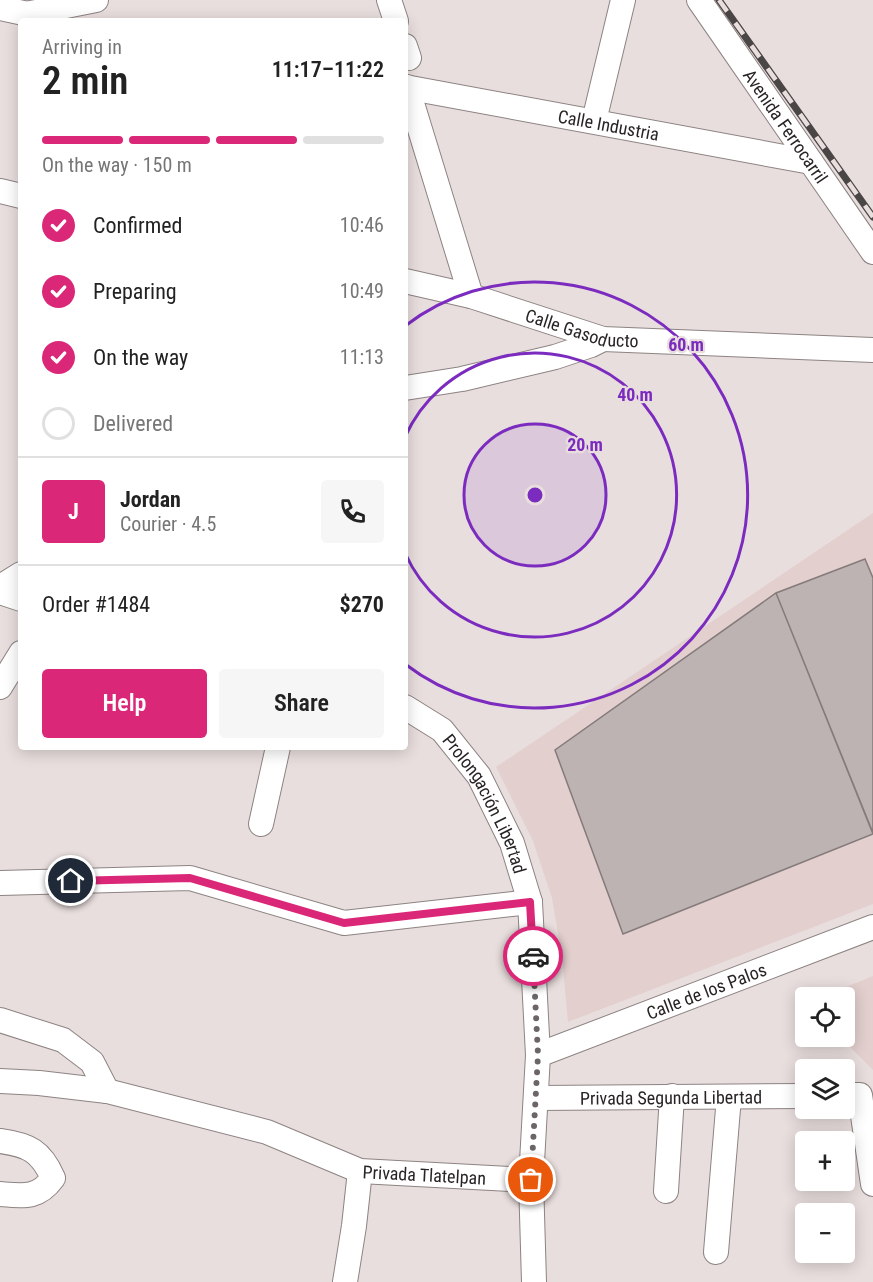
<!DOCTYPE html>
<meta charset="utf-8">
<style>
:root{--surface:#fff;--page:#f6f6f6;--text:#222;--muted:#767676;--line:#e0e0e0;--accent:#db2777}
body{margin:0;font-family:"Roboto Condensed",sans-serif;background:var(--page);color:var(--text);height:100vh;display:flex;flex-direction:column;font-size:22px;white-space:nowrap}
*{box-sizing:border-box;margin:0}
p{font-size:20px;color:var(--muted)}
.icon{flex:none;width:33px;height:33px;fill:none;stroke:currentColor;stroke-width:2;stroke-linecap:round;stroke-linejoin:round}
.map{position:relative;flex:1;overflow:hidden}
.drawer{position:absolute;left:18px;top:18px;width:390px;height:732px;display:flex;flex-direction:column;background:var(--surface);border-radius:6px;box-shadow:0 3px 15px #0003}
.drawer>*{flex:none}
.fabs{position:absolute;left:795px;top:987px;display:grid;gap:12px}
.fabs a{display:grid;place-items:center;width:60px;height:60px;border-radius:6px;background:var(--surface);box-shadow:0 3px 15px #0003;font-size:30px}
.pin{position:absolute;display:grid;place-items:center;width:51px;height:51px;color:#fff;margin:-26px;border:3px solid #fff;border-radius:50%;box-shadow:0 2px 6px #0007}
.courier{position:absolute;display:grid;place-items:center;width:60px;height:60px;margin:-30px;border:4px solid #db2777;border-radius:50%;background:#fff;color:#222;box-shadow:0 2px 8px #0007}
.head em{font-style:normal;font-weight:600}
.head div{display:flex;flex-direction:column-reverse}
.head{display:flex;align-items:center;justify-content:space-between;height:102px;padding:0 24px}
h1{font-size:39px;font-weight:600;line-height:45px}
.bar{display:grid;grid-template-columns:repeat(4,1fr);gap:9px 6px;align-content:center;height:72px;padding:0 24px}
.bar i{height:8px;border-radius:4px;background:var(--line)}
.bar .current{background:var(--accent)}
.bar p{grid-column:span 4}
.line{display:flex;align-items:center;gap:15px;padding:0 24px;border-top:2px solid var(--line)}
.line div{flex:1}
.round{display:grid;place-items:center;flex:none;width:63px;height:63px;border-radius:6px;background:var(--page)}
ol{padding:0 24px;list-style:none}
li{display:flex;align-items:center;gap:18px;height:66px}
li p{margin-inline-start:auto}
li .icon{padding:6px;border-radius:50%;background:var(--accent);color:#fff;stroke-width:4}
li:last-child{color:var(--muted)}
li i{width:33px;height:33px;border:3px solid var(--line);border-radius:50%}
.button{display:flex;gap:12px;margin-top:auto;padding:12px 24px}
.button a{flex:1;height:69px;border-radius:6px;background:var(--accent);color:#fff;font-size:24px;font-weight:600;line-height:69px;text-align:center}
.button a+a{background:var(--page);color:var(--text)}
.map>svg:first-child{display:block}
.built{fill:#e2cfce}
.building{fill:#beb3b3;stroke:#847b7a;stroke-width:1.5}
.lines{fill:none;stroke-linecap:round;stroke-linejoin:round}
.minor-casing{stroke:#8d8382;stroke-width:26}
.minor{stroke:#fff;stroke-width:24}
.rail-casing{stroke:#4b4646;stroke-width:7}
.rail{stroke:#e9dede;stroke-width:4.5;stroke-dasharray:14;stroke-linecap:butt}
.done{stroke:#6c6565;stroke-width:6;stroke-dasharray:0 10.8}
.route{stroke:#db2777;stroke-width:8}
.ring{fill:none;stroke:#7b2cbf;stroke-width:3}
.labels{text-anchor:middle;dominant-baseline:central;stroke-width:4.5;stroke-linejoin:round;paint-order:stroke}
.street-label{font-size:18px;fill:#282424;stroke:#e9dede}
.centre{fill:#7b2cbf;stroke:#e9dede;stroke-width:3}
.ring-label{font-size:18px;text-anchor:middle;font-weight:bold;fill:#7b2cbf;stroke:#e9dede;stroke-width:4.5;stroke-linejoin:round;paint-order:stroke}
</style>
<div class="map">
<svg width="873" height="1282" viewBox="0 0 873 1282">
<rect width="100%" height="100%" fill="#e9dede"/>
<path class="built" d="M873 513V904L568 1022 562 957 552 898 533 841 496 767Z
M873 976V1070L840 1037 844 1036V998L821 997Z"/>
<path class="building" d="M865 559 873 578V833L776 593Z
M776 593 873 834 623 934 555 750Z"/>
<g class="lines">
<g class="minor-casing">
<g id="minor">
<path d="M389 0 396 21"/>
<path id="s1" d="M699 0 873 252"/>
<path d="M0 8 42 17"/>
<path d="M26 14 96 0"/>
<path d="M405 46 409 58"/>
<path id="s2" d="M405 87 811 162"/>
<path d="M407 87 471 296"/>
<path d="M594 121 623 0"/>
<path d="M0 191 21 196"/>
<path id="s3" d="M405 281 471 296 603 339 873 350"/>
<path d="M405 388 462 379 555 357 591 345 603 339"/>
<path d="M0 587 21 574"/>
<path d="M0 592 21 599"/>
<path d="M0 687 21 653"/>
<path id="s4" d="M405 707 442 730 479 776 512 843 530 902 538 1055 531 1180 534 1282"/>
<path d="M261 824 278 747"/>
<path d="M0 883 190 878 344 923 530 902"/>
<path d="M0 1020 63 1040 92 1062 107 1091"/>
<path id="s5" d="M538 1055 873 927"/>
<path id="s6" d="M0 1081 39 1083 107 1091 267 1132 360 1171 531 1180"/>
<path d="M844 1095H860L873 1184"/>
<path id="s7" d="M537 1098 806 1096"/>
<path d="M0 1141C29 1145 41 1151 53 1178 38 1199 23 1196 0 1194"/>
<path d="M666 1191 672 1096"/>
<path d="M716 1252 729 1097"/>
<path d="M345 1282 354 1226 360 1171"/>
</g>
</g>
<use href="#minor" class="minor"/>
<g class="rail-casing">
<path id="rail" d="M719 0 873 217"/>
</g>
<use href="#rail" class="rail"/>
</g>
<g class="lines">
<path class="done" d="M531 1180 538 1055 533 956"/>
<path class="route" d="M71 881 190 878 344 923 530 902 533 956"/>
</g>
<circle cx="535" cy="495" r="71" fill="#7b2cbf" fill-opacity=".12"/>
<g class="ring">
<circle cx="535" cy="495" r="71"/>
<path d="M405 437A142 142 0 1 1 405 553"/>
<path d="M405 326A213 213 0 1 1 405 664"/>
</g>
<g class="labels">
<g class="street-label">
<text stroke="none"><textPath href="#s2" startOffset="207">Calle Industria</textPath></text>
<text stroke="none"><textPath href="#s1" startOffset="153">Avenida Ferrocarril</textPath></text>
<text stroke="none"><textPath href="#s3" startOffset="184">Calle Gasoducto</textPath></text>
<text stroke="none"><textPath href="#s4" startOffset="130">Prolongación Libertad</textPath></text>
<text stroke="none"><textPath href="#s5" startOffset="180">Calle de los Palos</textPath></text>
<text stroke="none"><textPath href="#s7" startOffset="134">Privada Segunda Libertad</textPath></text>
<text stroke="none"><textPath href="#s6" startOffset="438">Privada Tlatelpan</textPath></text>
</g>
</g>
<circle cx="535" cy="495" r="9" class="centre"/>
<g class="ring-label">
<text x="686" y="351">60 m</text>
<text x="635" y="401">40 m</text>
<text x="585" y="451">20 m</text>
</g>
</svg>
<div class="fabs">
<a><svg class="icon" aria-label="locate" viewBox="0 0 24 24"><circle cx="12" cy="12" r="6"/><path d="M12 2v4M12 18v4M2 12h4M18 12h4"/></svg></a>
<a><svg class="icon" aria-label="layers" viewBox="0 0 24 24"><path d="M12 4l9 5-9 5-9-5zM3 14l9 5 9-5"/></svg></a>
<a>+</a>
<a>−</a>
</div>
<div class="pin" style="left:531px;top:1180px;background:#ea580c"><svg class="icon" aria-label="bag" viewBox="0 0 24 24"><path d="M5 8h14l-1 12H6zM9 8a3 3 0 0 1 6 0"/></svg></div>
<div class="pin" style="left:71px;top:881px;background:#1f2937"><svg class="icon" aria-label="home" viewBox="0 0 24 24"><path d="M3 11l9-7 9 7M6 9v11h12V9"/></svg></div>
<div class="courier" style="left:533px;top:956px"><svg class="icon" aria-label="car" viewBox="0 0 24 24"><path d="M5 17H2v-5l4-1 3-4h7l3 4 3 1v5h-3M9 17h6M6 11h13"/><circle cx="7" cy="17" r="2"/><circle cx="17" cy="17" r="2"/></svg></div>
<section class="drawer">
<div class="head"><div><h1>2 min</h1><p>Arriving in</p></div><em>11:17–11:22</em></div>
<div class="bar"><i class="current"></i><i class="current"></i><i class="current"></i><i></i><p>On the way · 150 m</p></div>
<ol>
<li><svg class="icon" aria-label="check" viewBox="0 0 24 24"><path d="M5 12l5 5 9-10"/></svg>Confirmed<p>10:46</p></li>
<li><svg class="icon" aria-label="check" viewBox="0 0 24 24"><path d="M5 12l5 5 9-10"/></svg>Preparing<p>10:49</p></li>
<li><svg class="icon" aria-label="check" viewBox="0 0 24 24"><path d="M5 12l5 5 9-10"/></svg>On the way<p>11:13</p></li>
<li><i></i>Delivered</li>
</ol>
<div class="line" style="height:108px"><b class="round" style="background:var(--accent);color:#fff">J</b><div><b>Jordan</b><p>Courier · 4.5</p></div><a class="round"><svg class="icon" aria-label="phone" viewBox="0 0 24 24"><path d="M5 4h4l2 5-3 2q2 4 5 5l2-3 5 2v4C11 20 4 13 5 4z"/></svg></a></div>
<div class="line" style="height:78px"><div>Order #1484</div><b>$270</b></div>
<div class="button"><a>Help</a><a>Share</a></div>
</section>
</div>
